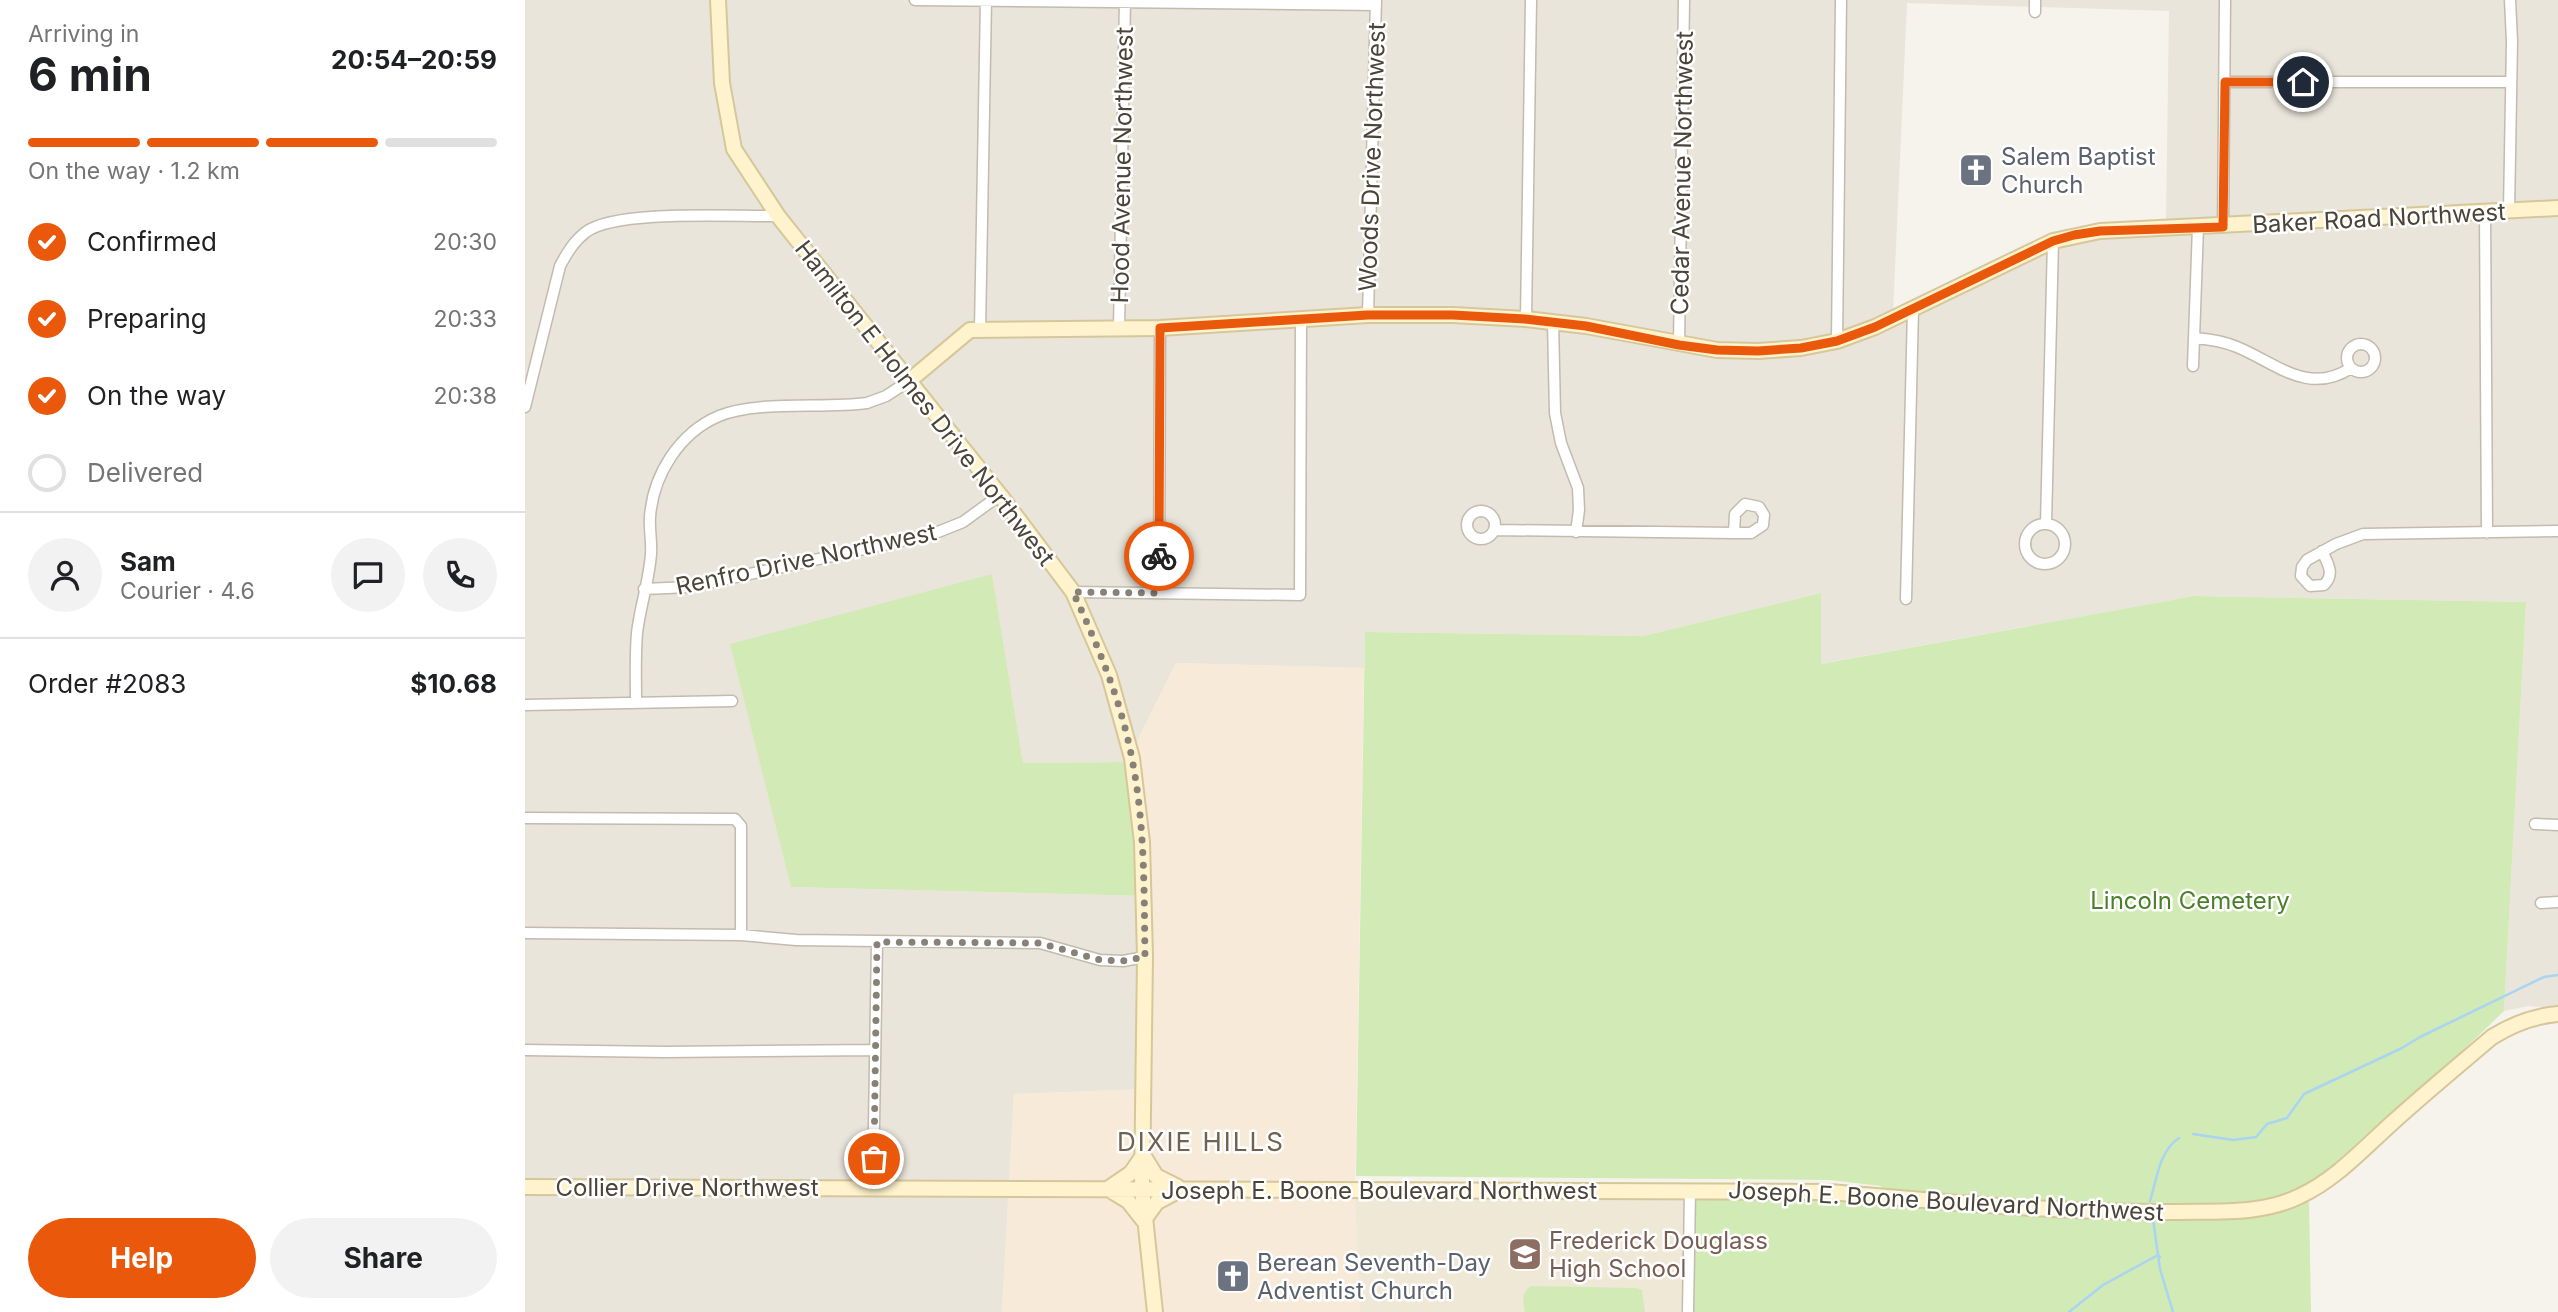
<!DOCTYPE html>
<meta charset="utf-8">
<style>
:root{--surface:#fff;--page:#f2f2f2;--text:#202124;--muted:#757577;--line:#e0e0e0;--accent:#ea580c}
body{margin:0;font-family:Inter,sans-serif;background:var(--page);color:var(--text);height:100vh;display:flex;flex-direction:column;font-size:26px;white-space:nowrap}
*{box-sizing:border-box;margin:0}
p{font-size:23px;color:var(--muted)}
.icon{flex:none;width:38px;height:38px;fill:none;stroke:currentColor;stroke-width:2;stroke-linecap:round;stroke-linejoin:round}
.map{position:relative;flex:1;overflow:hidden}
.side{display:flex;flex-direction:column;background:var(--surface);width:525px}
.side>*{flex:none}
.pin{position:absolute;display:grid;place-items:center;width:60px;height:60px;color:#fff;margin:-30px;border:4px solid #fff;border-radius:50%;box-shadow:0 2px 7px #0007}
.courier{position:absolute;display:grid;place-items:center;width:70px;height:70px;margin:-35px;border:5px solid #ea580c;border-radius:50%;background:#fff;color:#222;box-shadow:0 2px 9px #0007}
.headline em{font-style:normal;font-weight:700}
.headline div{display:flex;flex-direction:column-reverse}
.headline{display:flex;align-items:center;justify-content:space-between;height:119px;padding:0 28px}
h1{font-size:46px;font-weight:700;line-height:52px}
.bar{display:grid;grid-template-columns:repeat(4,1fr);gap:10px 7px;align-content:center;height:84px;padding:0 28px}
.bar i{height:9px;border-radius:5px;background:var(--line)}
.bar .active{background:var(--accent)}
.bar p{grid-column:span 4}
.line{display:flex;align-items:center;gap:18px;padding:0 28px;border-top:2px solid var(--line)}
.line div{flex:1}
.round{display:grid;place-items:center;flex:none;width:74px;height:74px;border-radius:37px;background:var(--page)}
ol{padding:0 28px;list-style:none}
li{display:flex;align-items:center;gap:21px;height:77px}
li p{margin-inline-start:auto}
li .icon{padding:7px;border-radius:50%;background:var(--accent);color:#fff;stroke-width:4}
li:last-child{color:var(--muted)}
li i{width:38px;height:38px;border:4px solid var(--line);border-radius:50%}
.action{display:flex;gap:14px;margin-top:auto;padding:14px 28px}
.action a{flex:1;height:80px;border-radius:42px;background:var(--accent);color:#fff;font-size:28px;font-weight:700;line-height:80px;text-align:center}
.action a+a{background:var(--page);color:var(--text)}
main{display:flex;flex:1;min-height:0}
.map>svg:first-child{display:block}
.residential{fill:#eae5da;fill-rule:evenodd}
.commercial{fill:#f7ead8}
.education{fill:#efe8d6}
.green{fill:#d2eab5}
.lines{fill:none;stroke-linecap:round;stroke-linejoin:round}
.stream{stroke:#a9d4f2;stroke-width:2.5}
.street-casing{stroke:#c2bbae;stroke-width:13}
.secondary-casing{stroke:#d6c79b;stroke-width:18}
.street{stroke:#fff;stroke-width:10}
.secondary{stroke:#fff3cd;stroke-width:14}
.done{stroke:#878178;stroke-width:7;stroke-dasharray:0 12.6}
.route{stroke:#ea580c;stroke-width:9}
.labels{text-anchor:middle;dominant-baseline:central;stroke-width:5;stroke-linejoin:round;paint-order:stroke}
.worship-label{font-size:24px;fill:#5b616d;stroke:#fff;text-anchor:start}
.street-label{font-size:24px;fill:#4b4439;stroke:#fff}
.park-label{font-size:24px;fill:#4a7f2a;stroke:#fff}
.education-label{font-size:24px;fill:#785e54;stroke:#fff;text-anchor:start}
.neighbourhood-label{font-size:26px;letter-spacing:2px;fill:#6e6250;stroke:#fff}
</style>
<main>
<section class="side">
<div class="headline"><div><h1>6 min</h1><p>Arriving in</p></div><em>20:54–20:59</em></div>
<div class="bar"><i class="active"></i><i class="active"></i><i class="active"></i><i></i><p>On the way · 1.2 km</p></div>
<ol>
<li><svg class="icon" aria-label="check" viewBox="0 0 24 24"><path d="M5 12l5 5 9-10"/></svg>Confirmed<p>20:30</p></li>
<li><svg class="icon" aria-label="check" viewBox="0 0 24 24"><path d="M5 12l5 5 9-10"/></svg>Preparing<p>20:33</p></li>
<li><svg class="icon" aria-label="check" viewBox="0 0 24 24"><path d="M5 12l5 5 9-10"/></svg>On the way<p>20:38</p></li>
<li><i></i>Delivered</li>
</ol>
<div class="line" style="height:126px"><a class="round"><svg class="icon" aria-label="person" viewBox="0 0 24 24"><circle cx="12" cy="8" r="4"/><path d="M4 21q1-7 8-7t8 7"/></svg></a><div><b>Sam</b><p>Courier · 4.6</p></div><a class="round"><svg class="icon" aria-label="chat" viewBox="0 0 24 24"><path d="M4 5h16v11H9l-5 4z"/></svg></a><a class="round"><svg class="icon" aria-label="phone" viewBox="0 0 24 24"><path d="M5 4h4l2 5-3 2q2 4 5 5l2-3 5 2v4C11 20 4 13 5 4z"/></svg></a></div>
<div class="line" style="height:91px"><div>Order #2083</div><b>$10.68</b></div>
<div class="action"><a>Help</a><a>Share</a></div>
</section>
<div class="map">
<svg width="2033" height="1312" viewBox="0 0 2033 1312">
<rect width="100%" height="100%" fill="#f6f3ec"/>
<path class="residential" d="M0 0H2033V1008L2004 1006 1979 1011 2001 602 1669 596 1295 664 1296 593 1118 636 840 632 839 668 651 663 602 762 498 763 467 575 266 887 622 896V1089L489 1094 477 1312H0ZM1382 3 1644 11 1641 219 1566 234 1521 249 1368 314Z"/>
<path class="commercial" d="M651 663 839 668 830 1192 835 1312H477L489 1094 622 1089V896L602 762Z"/>
<path class="education" d="M830 1193 1167 1196 1166 1312H835Z"/>
<path class="green" d="M467 574 498 763 602 762 622 896 266 887 205 644Z
M1296 593V664L1669 596 2001 602 1979 1011 1784 1199 1786 1312H1166L1167 1196 1305 1197 1350 1202 1356 1186 1305 1180 831 1176 840 632 1118 636Z
M1006 1286 1111 1288 1117 1290 1120 1312H1000C998 1301 996 1293 1006 1286Z"/>
<g class="lines">
<path class="stream" d="M1668 1134 1708 1140 1731 1137 1742 1124 1762 1118 1779 1094 1877 1048 1895 1037 2019 977 2033 975
M1625 1201C1632 1179 1634 1151 1654 1138
M1628 1219 1635 1269 1648 1312
M1544 1312 1578 1285 1633 1255 1635 1257"/>
<g class="street-casing">
<path id="street" d="M390 0 851 5
M1510 0V12
M1700 82H1986
M1984 210 1987 41 1985 0
M1960 212 1962 533
M1698 227 1700 0
M843 315 851 0
M1001 319 1006 0
M1028 322 1030 413 1036 443 1053 488 1054 510 1051 532
M594 329 600 0
M455 330 461 0
M1669 338C1684 339 1698 341 1712 347 1751 363 1783 396 1826 368
M1312 341 1316 0
M1822 358a14 14 0 1 1 28 0a14 14 0 1 1-28 0Z
M1154 345 1159 0
M1668 366 1673 227
M0 407 35 266C42 253 49 241 61 232 92 209 211 217 253 216
M1220 504 1234 507 1239 515 1238 525 1226 533H1209L1210 514Z
M942 525a14 14 0 1 1 28 0a14 14 0 1 1-28 0Z
M1521 524 1528 241
M1500 544a20 20 0 1 1 40 0a20 20 0 1 1-40 0Z
M971 530 1209 533
M1797 551C1803 564 1810 574 1799 585L1785 586 1776 576 1777 567 1782 560 1811 544 1838 534 2033 531
M119 589 165 587 408 534 438 522 475 495
M548 592 775 595 776 319
M634 593 635 328
M1381 599 1388 309
M111 703C111 680 110 656 112 633 115 607 124 581 126 554 127 542 124 529 125 517 128 475 154 433 194 416 233 400 298 409 342 403L361 396 384 381
M0 705 207 701
M0 818 210 819 216 826V935
M2010 824 2033 825
M2016 903 2033 902
M0 933 216 935 271 940 515 943 575 960 598 961 620 957
M0 1050 140 1052 350 1050
M348 1186 352 942
M1163 1312 1165 1191"/>
</g>
<g class="secondary-casing">
<path id="secondary" d="M193 0 197 83 209 149 253 216 475 495 548 592 584 675 607 758 617 842 620 957 617 1189 630 1312
M384 381 445 330 635 328 843 315H928L1001 319 1061 326 1192 350 1233 351 1276 348 1312 341 1350 327 1528 241 1575 231 2033 208
M618 1155 631 1176 653 1187
M0 1187 1305 1192C1420 1202 1534 1213 1650 1212 1691 1211 1737 1215 1775 1196 1810 1180 1838 1149 1866 1124 1899 1094 1933 1066 1967 1037 1988 1024 2008 1016 2033 1014
M584 1188 606 1173 617 1157
M585 1190 603 1201 618 1220
M619 1220 632 1202 653 1191"/>
</g>
<use href="#street" class="street"/>
<use href="#secondary" class="secondary"/>
</g>
<g class="lines">
<path class="done" d="M349 1159 352 942 515 943 575 960 598 961 620 957C619 891 620 824 607 759 596 700 573 646 548 592L634 593V556"/>
<path class="route" d="M634 556 635 328 843 315H928L1000 319 1061 326 1154 345 1192 350 1233 351 1276 348 1312 341 1350 327 1528 241 1549 235 1575 231 1698 227 1700 82H1778"/>
</g>
<defs>
<g id="church-square" transform="scale(1.75)"><rect x="-9" y="-9" width="18" height="18" rx="4" fill="#6b7280" stroke="#fff"/><path d="M-1.2-6h2.4v3.5h3.3v2.4h-3.3V6h-2.4V-.1h-3.3v-2.4h3.3Z" fill="#fff"/></g>
<g id="school-square" transform="scale(1.75)"><rect x="-9" y="-9" width="18" height="18" rx="4" fill="#8d6e63" stroke="#fff"/><path d="M0-5L7-2L0 1L-7-2ZM-4 1L0 2.5L4 1V4Q0 6-4 4Z" fill="#fff"/></g>
</defs>
<g fill-rule="evenodd">
<use href="#church-square" x="1451" y="170"/>
<use href="#school-square" x="1000" y="1254"/>
<use href="#church-square" x="708" y="1276"/>
</g>
<g class="labels">
<g class="worship-label">
<text x="1476" y="156">Salem Baptist<tspan x="1476" dy="28">Church</tspan></text>
<text x="732" y="1262">Berean Seventh-Day<tspan x="732" dy="28">Adventist Church</tspan></text>
</g>
<g class="street-label">
<text transform="translate(847 157) rotate(-88)">Woods Drive Northwest</text>
<text transform="translate(597 165) rotate(-89)">Hood Avenue Northwest</text>
<text transform="translate(1157 173) rotate(-89)">Cedar Avenue Northwest</text>
<text transform="translate(1854 218) rotate(-3)">Baker Road Northwest</text>
<text transform="translate(400 403) rotate(52)">Hamilton E Holmes Drive Northwest</text>
<text transform="translate(281 559) rotate(-12)">Renfro Drive Northwest</text>
<text x="162" y="1187">Collier Drive Northwest</text>
<text x="854" y="1190">Joseph E. Boone Boulevard Northwest</text>
<text transform="translate(1421 1201) rotate(3)">Joseph E. Boone Boulevard Northwest</text>
</g>
<g class="park-label">
<text x="1665" y="900">Lincoln Cemetery</text>
</g>
<g class="education-label">
<text x="1024" y="1240">Frederick Douglass<tspan x="1024" dy="28">High School</tspan></text>
</g>
<g class="neighbourhood-label">
<text x="676" y="1141">DIXIE HILLS</text>
</g>
</g>
</svg>
<div class="pin" style="left:349px;top:1159px;background:#ea580c"><svg class="icon" aria-label="bag" viewBox="0 0 24 24"><path d="M5 8h14l-1 12H6zM9 8a3 3 0 0 1 6 0"/></svg></div>
<div class="pin" style="left:1778px;top:82px;background:#1f2937"><svg class="icon" aria-label="home" viewBox="0 0 24 24"><path d="M3 11l9-7 9 7M6 9v11h12V9"/></svg></div>
<div class="courier" style="left:634px;top:556px"><svg class="icon" aria-label="bike" viewBox="0 0 24 24"><circle cx="6" cy="16" r="4"/><circle cx="18" cy="16" r="4"/><path d="M6 16l4-8h5l3 8M10 8l3 8H6M13 5h3"/></svg></div>
</div>
</main>
